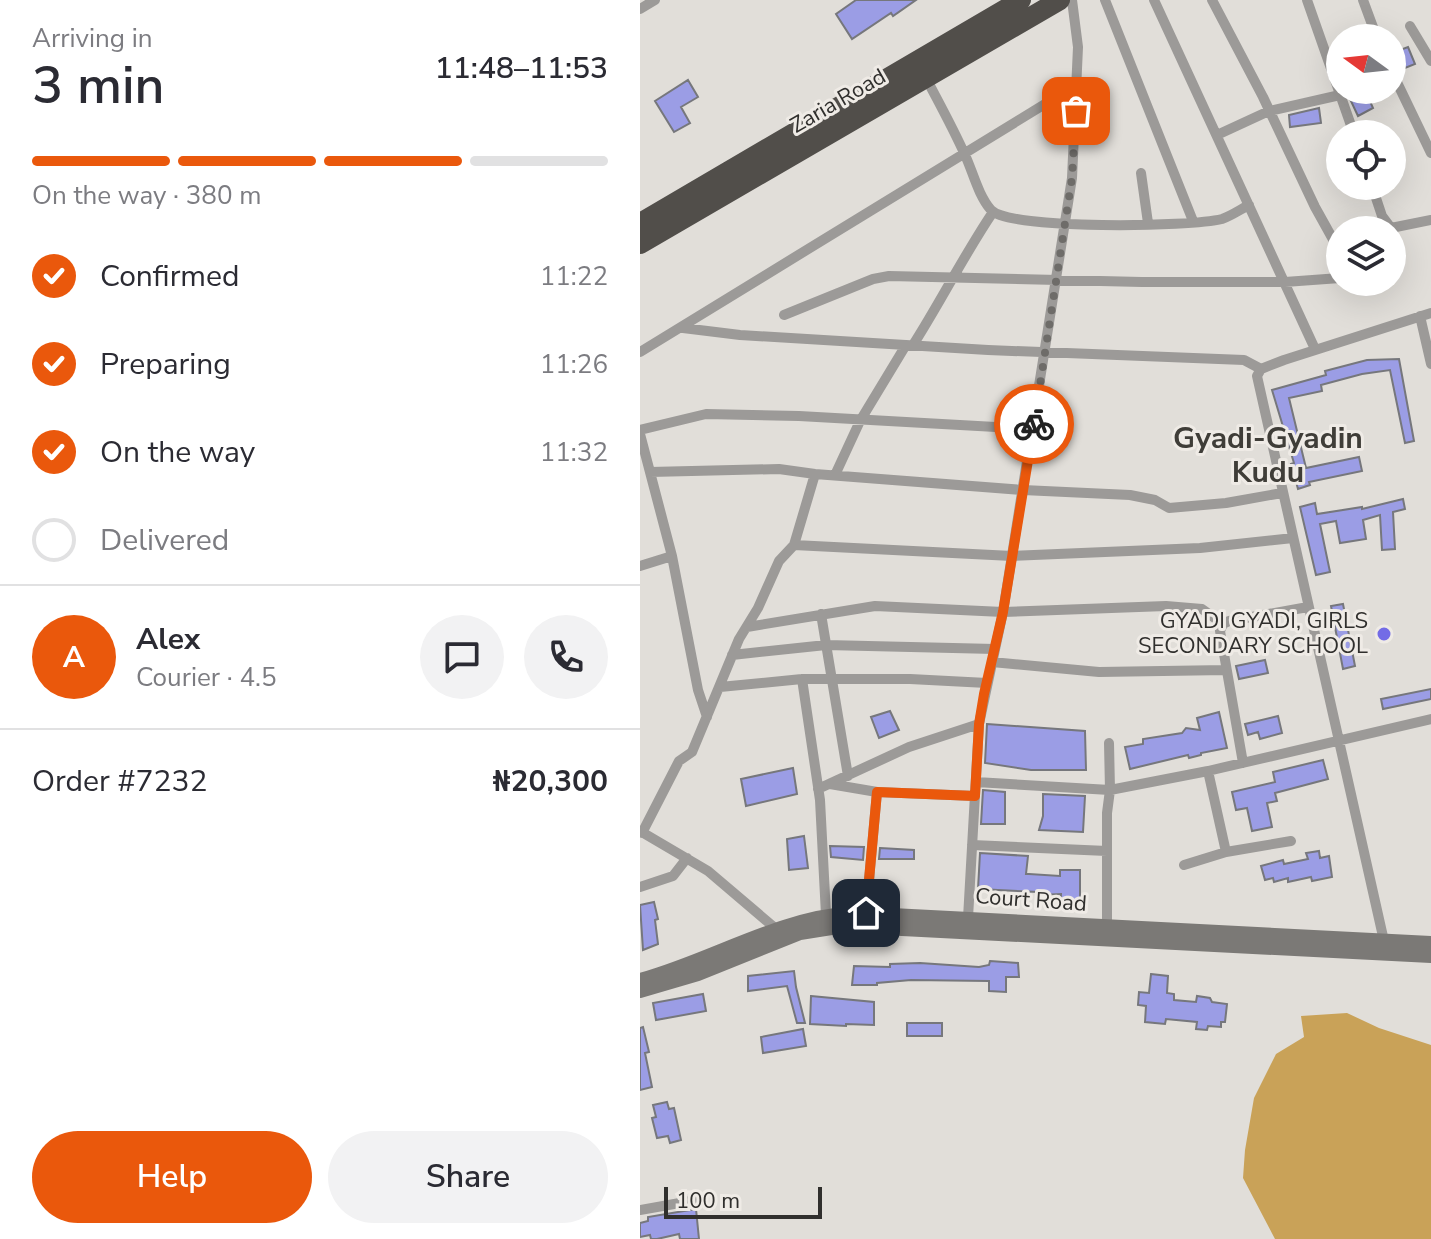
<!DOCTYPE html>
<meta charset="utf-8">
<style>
:root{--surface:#fff;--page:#f2f2f3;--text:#2b2b33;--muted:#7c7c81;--line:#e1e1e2;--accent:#ea580c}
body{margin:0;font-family:"Nunito Sans",sans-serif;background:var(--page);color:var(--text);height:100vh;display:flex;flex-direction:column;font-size:30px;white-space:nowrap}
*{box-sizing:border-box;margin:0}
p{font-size:26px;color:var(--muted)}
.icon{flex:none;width:44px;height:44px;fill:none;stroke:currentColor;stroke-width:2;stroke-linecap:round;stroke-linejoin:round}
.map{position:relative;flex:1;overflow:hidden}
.side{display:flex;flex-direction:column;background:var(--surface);width:640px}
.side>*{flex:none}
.needle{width:52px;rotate:285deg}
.controls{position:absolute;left:686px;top:24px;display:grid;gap:16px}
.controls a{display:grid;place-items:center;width:80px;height:80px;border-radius:50%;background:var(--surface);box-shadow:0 8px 32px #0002;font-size:40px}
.scale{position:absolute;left:24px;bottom:20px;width:158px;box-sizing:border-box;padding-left:8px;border:4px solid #302f2d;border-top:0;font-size:22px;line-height:28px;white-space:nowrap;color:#302f2d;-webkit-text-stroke:6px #efebe6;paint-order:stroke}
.pin{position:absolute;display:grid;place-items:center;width:68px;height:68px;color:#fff;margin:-34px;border-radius:16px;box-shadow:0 4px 12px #0006}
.courier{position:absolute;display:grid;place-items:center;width:80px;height:80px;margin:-40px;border:6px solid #ea580c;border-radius:50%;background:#fff;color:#222;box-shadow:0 2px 10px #0007}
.overview em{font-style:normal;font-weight:600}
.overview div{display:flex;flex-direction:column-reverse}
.overview{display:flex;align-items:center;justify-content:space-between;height:136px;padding:0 32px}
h1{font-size:52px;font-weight:600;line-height:60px}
.bar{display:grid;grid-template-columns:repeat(4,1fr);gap:12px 8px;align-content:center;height:96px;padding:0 32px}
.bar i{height:10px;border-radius:6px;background:var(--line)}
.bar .active{background:var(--accent)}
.bar p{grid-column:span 4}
.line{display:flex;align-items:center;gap:20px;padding:0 32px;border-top:2px solid var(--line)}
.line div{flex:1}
.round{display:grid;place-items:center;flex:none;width:84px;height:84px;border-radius:42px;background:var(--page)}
ol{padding:0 32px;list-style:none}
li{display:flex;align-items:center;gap:24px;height:88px}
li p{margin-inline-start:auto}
li .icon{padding:8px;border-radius:50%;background:var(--accent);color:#fff;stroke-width:4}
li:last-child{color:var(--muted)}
li i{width:44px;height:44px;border:4px solid var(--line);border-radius:50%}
.cta{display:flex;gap:16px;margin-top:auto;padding:16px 32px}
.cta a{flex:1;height:92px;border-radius:48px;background:var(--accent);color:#fff;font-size:32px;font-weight:600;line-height:92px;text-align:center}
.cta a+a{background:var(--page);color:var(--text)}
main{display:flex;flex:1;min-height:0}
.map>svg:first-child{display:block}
.water{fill:#c9a258}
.building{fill:#9b9de5;stroke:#76777c;stroke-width:2}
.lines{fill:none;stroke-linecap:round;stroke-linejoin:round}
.street{stroke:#9c9a98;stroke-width:10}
.secondary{stroke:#7b7976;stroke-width:14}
.highway{stroke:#514e4a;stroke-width:20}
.done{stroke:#6e6c69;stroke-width:8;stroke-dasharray:0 14.4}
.route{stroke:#ea580c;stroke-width:10}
.poi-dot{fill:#736ce6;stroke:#efebe6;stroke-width:3}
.labels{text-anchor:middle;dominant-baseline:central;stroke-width:6;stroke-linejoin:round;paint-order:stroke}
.street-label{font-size:22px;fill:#302f2d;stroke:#efebe6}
.poi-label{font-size:22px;fill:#302f2d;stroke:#efebe6;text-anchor:end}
.district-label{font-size:30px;font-weight:bold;fill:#3f3d38;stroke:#efebe6}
</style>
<main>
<section class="side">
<div class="overview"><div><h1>3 min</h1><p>Arriving in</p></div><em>11:48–11:53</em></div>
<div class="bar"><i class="active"></i><i class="active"></i><i class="active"></i><i></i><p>On the way · 380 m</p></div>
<ol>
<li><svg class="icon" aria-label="check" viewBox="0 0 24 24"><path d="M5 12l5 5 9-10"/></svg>Confirmed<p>11:22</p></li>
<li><svg class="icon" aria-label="check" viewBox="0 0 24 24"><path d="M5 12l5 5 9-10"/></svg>Preparing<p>11:26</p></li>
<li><svg class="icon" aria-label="check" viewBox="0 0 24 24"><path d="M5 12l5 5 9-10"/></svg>On the way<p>11:32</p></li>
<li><i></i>Delivered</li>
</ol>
<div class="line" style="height:144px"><b class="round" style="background:var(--accent);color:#fff">A</b><div><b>Alex</b><p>Courier · 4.5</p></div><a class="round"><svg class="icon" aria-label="chat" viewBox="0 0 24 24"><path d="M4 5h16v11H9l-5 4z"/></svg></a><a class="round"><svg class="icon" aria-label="phone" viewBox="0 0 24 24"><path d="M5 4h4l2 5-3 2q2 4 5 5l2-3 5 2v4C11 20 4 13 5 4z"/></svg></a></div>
<div class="line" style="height:104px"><div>Order #7232</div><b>₦20,300</b></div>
<div class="cta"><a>Help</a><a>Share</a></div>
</section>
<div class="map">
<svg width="791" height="1239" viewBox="0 0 791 1239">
<rect width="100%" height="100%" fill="#e1ded9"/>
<path class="water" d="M707 1013 739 1028 791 1045V1239H635L603 1178 605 1150 614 1098 636 1054 664 1037 661 1016Z"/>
<path class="building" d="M216 0H276L253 16 251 13 212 39 196 14Z
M768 47 775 64 760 70 752 53Z
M48 80 58 97 41 107 50 123 34 132 15 101Z
M725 90 733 108 718 116 710 99Z
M679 108 681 123 650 127 649 115Z
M759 359 774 441 765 443 750 370 722 374 681 385 682 391 649 398 666 468 719 457 722 471 669 482 670 485 658 489 651 464 654 463 632 390 686 375 685 371 727 360Z
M763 499 765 509 753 512 755 549 742 550 740 515 723 520 726 539 700 543 696 521 680 524 690 572 676 575 660 507 675 503 677 514 722 507V509Z
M703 604 715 666 703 669 691 606Z
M625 660 628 673 599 679 596 666Z
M791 689V699L743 709 741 699Z
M250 711 259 730 239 738 231 717Z
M579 712 587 748 561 753V755L549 758 548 755 490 769 485 747 503 744V739L542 733 546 728 560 730 557 718Z
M638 716 642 733 620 739 618 732 608 735 605 724Z
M347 724 445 731 446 770H391L345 763Z
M683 760 688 779 635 793 637 801 627 803 632 827 612 831 607 808 596 810 592 792 635 782 633 772Z
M153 768 157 794 106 806 101 779Z
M343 790 365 792V824H341Z
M403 794 445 796 443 832 399 830 403 816Z
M164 836 168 868 149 870 147 839Z
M190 846 224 847 223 860 191 857Z
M240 848 274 850V859H239Z
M679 851 680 858 689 856 692 877 672 881 671 877 648 882V878L634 882 633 878 625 880 621 866 643 860 644 864 668 859 666 853Z
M340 853 388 856 386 874H389L420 876V870H440V901L421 902V894L398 895V892L338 889Z
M14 902 18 919 15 920 18 944 3 950 0 905Z
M350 961 378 963 379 977H366V992L349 991V981L271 980 237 983V985H212L214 966 250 967V964L280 963 339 967 349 965Z
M154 971 156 987 165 1023H157L147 986 108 991V976Z
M511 974 528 976 527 993 534 994V1000L556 1002 557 996 570 998 572 1002 587 1004 585 1022H581V1027L568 1026 567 1030 556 1029 557 1022 526 1019 525 1024 505 1022 506 1006 498 1005 499 992 509 993Z
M63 994 66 1011 16 1020 13 1003Z
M171 996 234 1002V1025L206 1024V1026L170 1024Z
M267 1023H302V1036H267Z
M3 1027 9 1052 5 1053 12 1087 0 1090V1028Z
M163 1029 166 1046 123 1053 121 1037Z
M27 1102 29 1109 34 1108 41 1140 30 1143 28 1136 17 1138 12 1118 16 1117 13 1105Z
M56 1209 59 1239H40L39 1234 17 1239H11L10 1235 0 1237V1223L8 1221V1217Z"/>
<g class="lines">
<path class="street" d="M465 0 553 221
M514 0 675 349
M572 0 623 97 675 207 700 252
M667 0 714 134
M723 0 737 38
M0 9 15 0
M770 26 791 61
M752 72 791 153
M286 78C299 103 313 128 325 155 333 172 338 195 351 210 370 230 551 227 582 219 591 216 601 209 609 205
M577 135 629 111 700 95 711 90
M501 173 508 223
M732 186 742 216 751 228 791 220
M144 315 233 279 249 276 502 282H645L700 278
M780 316 791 364
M43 328 100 335 348 350 604 360 621 369
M273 345C301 301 324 255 353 212
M0 352 436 85
M0 430 66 414 159 416 393 429
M0 434 32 556 58 690 67 717
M10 472 139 469 175 474 383 490 490 495 515 500 529 508 586 503 642 493
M195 475 220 421 266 345
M154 545 372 556 560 548 653 538
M0 566 32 556
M181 614 208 776
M107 627 235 606 363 612 526 606 562 609 583 624
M92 655 186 645 355 649
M352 662 459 672 586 670
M162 679 180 800 186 915
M80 687 162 679H270L347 683
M603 763 580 631 583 624 589 621 668 607
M568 771 586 852
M336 782 470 790 469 743
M190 784 237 792 335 796
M178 789 269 747 339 724
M0 831 68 871 135 928
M2 833 39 761 52 752 99 639 118 608 139 561 154 545 175 474
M332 845 467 851
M544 865 586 852 651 841
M0 887 33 876 47 858
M226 913 237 792
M328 918 339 724 363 612 432 178 438 47 432 0
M467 926V813L470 790 568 771 791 719
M744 941 617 376 621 369 644 360 791 313
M0 1210 62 1199"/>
<path class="secondary" d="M0 980C73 960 137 918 213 913L791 943
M0 991 58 974 160 933 204 926 791 956"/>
<path class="highway" d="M0 223 381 0
M0 244 420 0"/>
</g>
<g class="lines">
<path class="done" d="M394 424 432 178 436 111"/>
<path class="route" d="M226 913 237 792 335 796 339 724 344 694 363 612 394 424"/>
</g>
<circle class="poi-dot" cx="744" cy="634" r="8"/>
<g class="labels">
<g class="street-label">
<text transform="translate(198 101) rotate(-30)">Zaria Road</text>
<text transform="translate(391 900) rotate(4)">Court Road</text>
</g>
<g class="poi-label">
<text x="728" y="621">GYADI GYADI, GIRLS<tspan x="728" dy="25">SECONDARY SCHOOL</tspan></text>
</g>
<g class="district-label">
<text x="628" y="438">Gyadi-Gyadin<tspan x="628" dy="34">Kudu</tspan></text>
</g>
</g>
</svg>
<div class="controls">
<a><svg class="needle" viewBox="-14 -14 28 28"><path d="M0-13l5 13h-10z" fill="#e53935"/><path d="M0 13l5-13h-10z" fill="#7c7c81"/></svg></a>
<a><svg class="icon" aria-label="locate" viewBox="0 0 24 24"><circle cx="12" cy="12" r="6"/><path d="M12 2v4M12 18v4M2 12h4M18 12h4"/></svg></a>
<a><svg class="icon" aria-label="layers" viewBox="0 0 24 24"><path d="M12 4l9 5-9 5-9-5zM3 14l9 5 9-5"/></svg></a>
</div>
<div class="scale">100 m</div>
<div class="pin" style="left:436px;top:111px;background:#ea580c"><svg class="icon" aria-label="bag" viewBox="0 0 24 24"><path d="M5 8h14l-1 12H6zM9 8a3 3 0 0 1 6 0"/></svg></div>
<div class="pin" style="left:226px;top:913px;background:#1f2937"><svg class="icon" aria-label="home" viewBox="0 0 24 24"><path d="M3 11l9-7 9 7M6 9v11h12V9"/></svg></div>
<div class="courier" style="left:394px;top:424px"><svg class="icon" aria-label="bike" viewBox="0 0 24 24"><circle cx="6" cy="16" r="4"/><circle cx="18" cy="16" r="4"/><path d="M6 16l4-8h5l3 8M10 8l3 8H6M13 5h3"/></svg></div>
</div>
</main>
